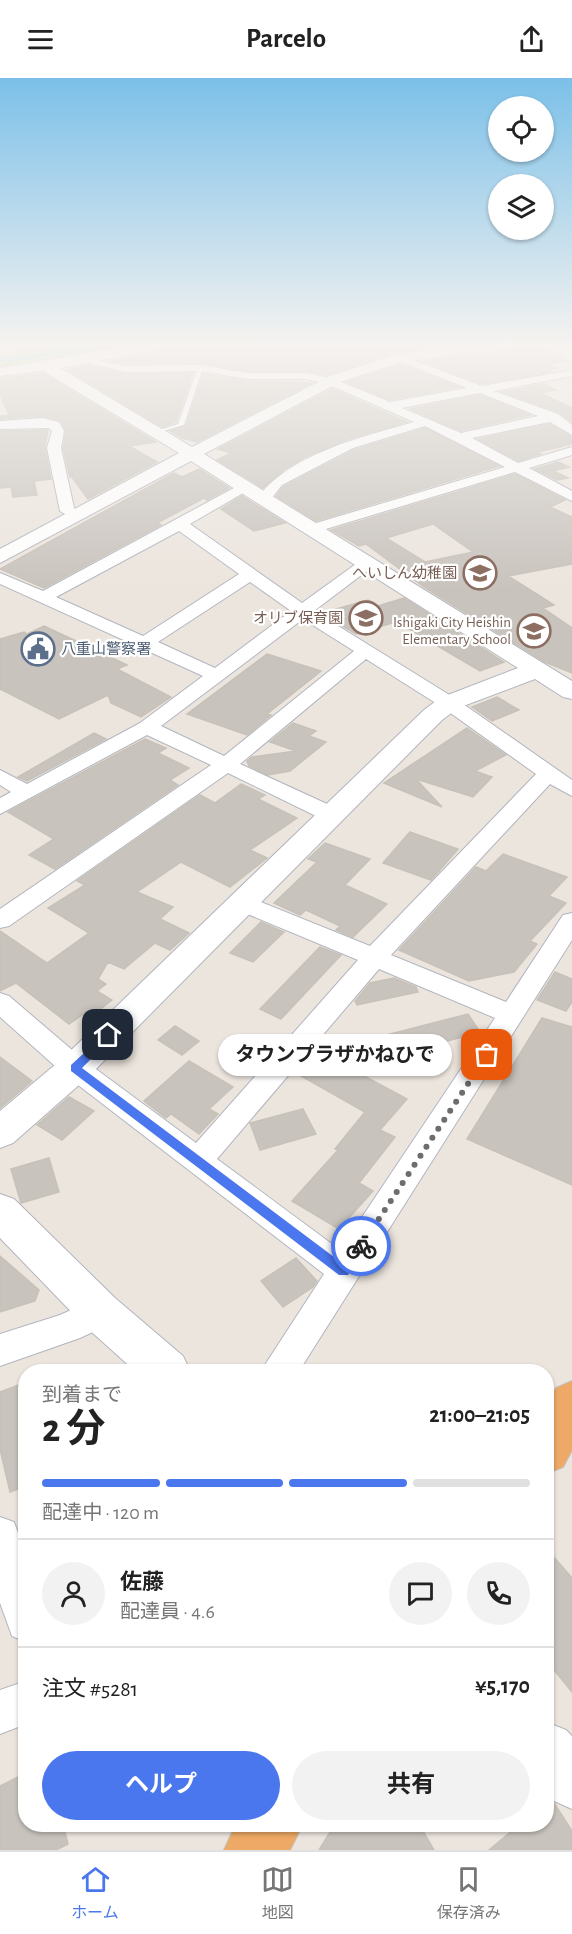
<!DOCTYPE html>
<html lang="ja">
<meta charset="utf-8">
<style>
:root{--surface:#fff;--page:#f2f2f2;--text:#222;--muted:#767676;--line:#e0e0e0;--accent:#4a77ee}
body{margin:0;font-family:"Alegreya Sans","Noto Sans JP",sans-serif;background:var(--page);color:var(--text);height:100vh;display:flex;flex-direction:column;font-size:22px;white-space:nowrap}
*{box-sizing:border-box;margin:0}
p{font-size:20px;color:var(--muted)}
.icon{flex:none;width:33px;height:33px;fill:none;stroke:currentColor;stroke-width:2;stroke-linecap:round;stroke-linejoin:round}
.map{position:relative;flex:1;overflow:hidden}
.panel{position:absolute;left:18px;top:1286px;width:536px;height:468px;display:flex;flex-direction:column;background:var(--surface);border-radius:24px;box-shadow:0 2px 4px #0004}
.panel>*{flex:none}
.tools{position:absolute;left:488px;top:18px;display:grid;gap:12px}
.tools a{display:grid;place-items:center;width:66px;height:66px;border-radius:50%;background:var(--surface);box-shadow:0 2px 4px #0004;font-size:30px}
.pin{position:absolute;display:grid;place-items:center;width:51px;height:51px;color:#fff;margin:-26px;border-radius:12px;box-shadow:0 3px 9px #0006}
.courier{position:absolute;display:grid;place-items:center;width:60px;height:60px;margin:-30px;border:4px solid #4a77ee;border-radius:50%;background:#fff;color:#222;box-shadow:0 2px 8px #0007}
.bubble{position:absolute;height:42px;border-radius:21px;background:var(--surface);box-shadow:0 2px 4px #0004;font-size:20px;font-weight:700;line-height:42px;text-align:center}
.summary em{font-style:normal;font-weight:700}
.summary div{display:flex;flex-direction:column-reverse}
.summary{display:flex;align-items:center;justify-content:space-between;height:102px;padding:0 24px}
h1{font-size:39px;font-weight:700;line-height:45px}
.bar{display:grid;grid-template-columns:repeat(4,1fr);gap:9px 6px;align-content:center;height:72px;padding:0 24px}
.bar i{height:8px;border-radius:4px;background:var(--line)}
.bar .active{background:var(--accent)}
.bar p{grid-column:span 4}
.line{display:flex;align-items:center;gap:15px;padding:0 24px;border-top:2px solid var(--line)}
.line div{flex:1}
.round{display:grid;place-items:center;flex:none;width:63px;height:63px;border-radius:32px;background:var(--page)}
.button{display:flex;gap:12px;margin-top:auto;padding:12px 24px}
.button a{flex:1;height:69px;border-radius:36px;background:var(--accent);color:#fff;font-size:24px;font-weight:700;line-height:69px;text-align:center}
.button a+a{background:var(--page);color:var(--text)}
header{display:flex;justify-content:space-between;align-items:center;height:78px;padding:0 24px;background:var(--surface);font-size:27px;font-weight:700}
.tabs{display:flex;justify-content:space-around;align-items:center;height:84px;border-top:2px solid var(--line);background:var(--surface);font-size:16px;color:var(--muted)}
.tabs a{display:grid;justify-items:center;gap:3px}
.tabs .active{color:var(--accent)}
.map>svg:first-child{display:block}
.green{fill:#badf9f}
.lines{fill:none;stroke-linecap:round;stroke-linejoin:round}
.stream{stroke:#79d3e7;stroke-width:3}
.building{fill:#c8c3bd;stroke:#c7c1b8;stroke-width:1.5;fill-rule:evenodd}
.service-casing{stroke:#b2b5be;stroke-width:2}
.minor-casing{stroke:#b2b5be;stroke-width:2}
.tertiary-casing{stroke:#b2b5be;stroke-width:2}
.trunk-casing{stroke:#c4c4c4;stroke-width:2}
.service{fill:#fff;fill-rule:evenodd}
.minor{fill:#fff;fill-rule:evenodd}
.tertiary{fill:#fff;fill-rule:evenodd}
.trunk{fill:#eda965;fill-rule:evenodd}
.route{fill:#4a77ee}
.done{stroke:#6f6c6a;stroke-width:6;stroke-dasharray:0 10.8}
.labels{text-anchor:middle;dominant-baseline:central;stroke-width:4.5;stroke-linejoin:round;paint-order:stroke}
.far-education-label{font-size:15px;fill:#785e54;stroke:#fff;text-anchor:end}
.far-service-label{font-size:15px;fill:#4e5e75;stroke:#fff;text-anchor:start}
</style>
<header><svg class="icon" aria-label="menu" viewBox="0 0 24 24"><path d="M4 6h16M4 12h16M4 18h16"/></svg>Parcelo<svg class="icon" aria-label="share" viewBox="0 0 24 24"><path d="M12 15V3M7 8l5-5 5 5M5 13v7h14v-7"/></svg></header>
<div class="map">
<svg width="572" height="1772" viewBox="0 0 572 1772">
<rect width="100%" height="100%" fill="#ece5de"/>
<path class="green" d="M0 264H157L0 290Z"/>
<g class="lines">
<path class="stream" d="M0 283 134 264"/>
</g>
<path class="building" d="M185 264H302L303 270 322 264H467L395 275 327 297 306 293H248L200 285 125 286 111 283 176 270Z
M541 269 565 283 546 287 556 290 548 292 551 294 482 306 423 283Z
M88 287 125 296 193 295 176 344 162 349 68 292Z
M401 287 459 309 390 322 347 304Z
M44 296 156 364 129 368 157 384 88 421 72 399H70L63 370 66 353 61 343 43 338 0 341V338L9 337 0 317V300Z
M203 296 248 303 312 305 197 364 182 360 170 353 186 348Z
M544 306 556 312 540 315 572 330V344L559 334 502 314Z
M332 311 407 344 349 361 305 379 285 391 263 410 217 382 231 375 218 371Z
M480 317 530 337 461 353 410 331Z
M550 346 572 359V366L538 374 541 376 518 383 478 361Z
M425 350 499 388 316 443 276 418 283 409 354 372Z
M48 352 45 370 51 401 34 403 37 417 13 419 11 409 0 410V353Z
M558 384 569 389 553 393 568 400 557 402 535 391Z
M199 391 229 410 207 422 204 420 157 445 161 447 44 510 0 491 174 395 182 399Z
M515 396 565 422 550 429 572 439V486L508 498 554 527 543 530 572 550V595L545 584 424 509 366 466 359 468 331 452ZM433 446 473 474 425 484 386 460Z
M242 418 285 445 254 453 221 431Z
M404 520 504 584 480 593 402 547 392 545 356 556 334 543 347 539 336 531 368 522 378 528Z
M44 548 127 587 117 591 171 619 141 639 111 625 108 617 59 641 0 611V561L24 554 27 556Z
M267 576 321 593 267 636 271 637 247 657 187 636Z
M497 619 519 632 492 643 472 629Z
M293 645 316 653 309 658 326 664 290 693 268 697 249 688 247 683 252 679 296 673 270 664Z
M467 650 506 677 475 693 492 699 473 719 416 701 442 729 384 705Z
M94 655 106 661 27 703 18 699Z
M145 661 166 670 158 675 189 690 170 702 178 707 55 791 29 777 54 761 8 734Z
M241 706 265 717 258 721 297 740 250 772 267 780 230 809 181 784 137 814 173 829 160 841 189 855 170 872 155 865 124 891 108 884 98 901 106 906 97 913 112 922 94 936 88 933 69 946 16 905 0 913V853L47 885 89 855 48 830 85 807 77 803 200 717 215 725Z
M410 754 458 771 431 802 383 785Z
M325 765 370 781 345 807 387 826 353 859 336 852 340 848 306 832 300 837 274 825 317 784 308 781Z
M503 776 567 799 549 818 566 825 530 863 537 866 514 894 469 903 399 872 476 789 486 793Z
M261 844 284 854 253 884 230 875Z
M320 869 341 877 281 941 260 931Z
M555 894 572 901V924L566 933 537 922Z
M394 900 416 909 418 914 357 927 355 923 370 905Z
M468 936 480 954 349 990 407 1021 380 1052 395 1059 359 1105 373 1113 339 1151 292 1123 338 1072 335 1071 365 1034 294 994 309 977Z
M542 940 572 949V1107L467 1061Z
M175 948 199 963 182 977 158 962Z
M0 979 32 1003 0 1030Z
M189 983 233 1009 209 1031 218 1036 199 1056 171 1036 166 1040 144 1023Z
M69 1019 94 1033 62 1062 37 1047Z
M303 1031 316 1056 260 1072 250 1045Z
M49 1080 59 1114 21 1125 11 1091Z
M0 1178 39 1212 35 1223 0 1234Z
M296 1180 317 1203 313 1209 283 1229 261 1203Z
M26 1304V1408L10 1414 0 1371V1314Z
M546 1470 572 1500V1614L546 1582Z
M26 1695V1746H63L68 1766 56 1772H0V1708Z
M546 1719 554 1725 572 1753V1772H489L520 1746H546Z
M335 1746H419L434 1772H319Z"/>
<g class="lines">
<g class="service-casing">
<path id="service" d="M40 264H53L0 275V271Z
M76 264H84L81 266Z
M198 289 203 290 184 347 153 356V354L178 346Z"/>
</g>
<g class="minor-casing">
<path id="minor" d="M538 264H551L572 276V284Z
M400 277 482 308 572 292V298L494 313 558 336 572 347V357L550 344 472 360 518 385 572 369V377L529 390 572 413V423L515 394 316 454H306L303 451 306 448 505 389 425 348 353 370 282 407 268 425H258L256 422C288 376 362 359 414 344L327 306 306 301H248L200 293 125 294 77 282 83 279 125 288 200 287 248 295H306L334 301 390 324 467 310 396 282V278ZM480 315 538 338 461 355 402 330Z
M43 340 59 344 64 353 61 370 74 430 82 436 80 439H70L60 433 47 370 52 353 49 350 0 351V343Z
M245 404 250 405V411L190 446 302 525 360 483H372L374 486 372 489 314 533 456 621 572 702V718L550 706 391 877 506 924 563 837 572 835V862L299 1293H261L324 1196 65 997 0 939V915L9 918 85 983 196 1065 358 882 233 830 230 825 233 820 242 817 251 820 370 868 536 696 442 629 366 581 240 686 338 731 341 736 338 741H322L228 695 9 848 0 850V831L211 687 147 657 0 736V720L11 714 0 707V692L27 706 140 645 203 598 0 506V495L43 513ZM179 453 239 496 143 558 56 519ZM250 504 291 533 215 590 158 564ZM303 541 354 573 224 678 161 648ZM379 891 495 940 340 1172 217 1081Z
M100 1219 112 1223 117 1234 112 1245 80 1260 0 1288V1256L60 1237Z
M0 1439 14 1444 26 1477V1564L12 1558 0 1525Z
M26 1603V1646L0 1656V1612Z"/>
</g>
<g class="tertiary-casing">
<path id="tertiary" d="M153 264H183L176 268 60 290 192 369 330 298 395 277 483 264H520L513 268 402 284 340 304 204 376 572 603V621L563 619 535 601 458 630 442 642 88 999 13 1065 0 1070V1033L62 981 424 632 440 620 518 590 191 383 0 485V471L179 375 43 293 0 298V290Z
M0 1116 14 1121 115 1220 183 1278 190 1293H135L85 1248 0 1160Z
M546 1644 566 1652 572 1658V1731L552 1722 546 1716Z"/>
</g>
<g class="trunk-casing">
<path id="trunk" d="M572 1303V1372L563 1389 546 1396V1327L556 1310Z
M236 1746H303L290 1772H224Z"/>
</g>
<use href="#service" class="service"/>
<use href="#minor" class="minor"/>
<use href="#tertiary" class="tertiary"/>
<use href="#trunk" class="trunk"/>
</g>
<linearGradient id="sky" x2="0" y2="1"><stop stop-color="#7bc0e8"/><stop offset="0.52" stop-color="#f6f3f0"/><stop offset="1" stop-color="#f6f3f0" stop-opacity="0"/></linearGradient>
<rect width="572" height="512" fill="url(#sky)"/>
<path class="route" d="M108 953 113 957 112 960 82 990 342 1185 356 1164H365V1171L348 1197H339L71 993V987Z"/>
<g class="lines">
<path class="done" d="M361 1168 487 977"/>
</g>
<defs>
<g id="school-ring" transform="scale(1.725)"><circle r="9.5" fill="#fff" stroke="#8d6e63" stroke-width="1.5"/><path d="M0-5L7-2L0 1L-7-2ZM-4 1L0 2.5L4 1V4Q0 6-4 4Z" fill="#8d6e63"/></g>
<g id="civic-ring" transform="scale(1.725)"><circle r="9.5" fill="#fff" stroke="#5c6f8a" stroke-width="1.5"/><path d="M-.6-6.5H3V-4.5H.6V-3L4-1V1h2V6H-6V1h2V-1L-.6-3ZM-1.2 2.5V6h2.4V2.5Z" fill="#5c6f8a"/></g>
</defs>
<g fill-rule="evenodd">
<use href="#school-ring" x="480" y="495"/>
<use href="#school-ring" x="366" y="540"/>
<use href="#school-ring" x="534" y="553"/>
<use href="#civic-ring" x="38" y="571"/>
</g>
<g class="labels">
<g class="far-education-label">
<text x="457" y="495">へいしん幼稚園</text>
<text x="343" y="540">オリブ保育園</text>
<text x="511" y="544">Ishigaki City Heishin<tspan x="511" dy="17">Elementary School</tspan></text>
</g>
<g class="far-service-label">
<text x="61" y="571">八重山警察署</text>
</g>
</g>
</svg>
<div class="tools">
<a><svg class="icon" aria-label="locate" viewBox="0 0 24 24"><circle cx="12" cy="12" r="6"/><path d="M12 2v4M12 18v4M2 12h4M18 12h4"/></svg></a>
<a><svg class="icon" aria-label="layers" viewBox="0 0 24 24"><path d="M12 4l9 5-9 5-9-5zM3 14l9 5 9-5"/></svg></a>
</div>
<div class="pin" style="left:487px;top:977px;background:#ea580c"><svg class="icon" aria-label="bag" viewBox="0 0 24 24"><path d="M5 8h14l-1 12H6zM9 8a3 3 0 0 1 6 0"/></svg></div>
<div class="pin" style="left:108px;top:957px;background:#1f2937"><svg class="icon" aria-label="home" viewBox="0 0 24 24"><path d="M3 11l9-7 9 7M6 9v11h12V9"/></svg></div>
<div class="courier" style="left:361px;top:1168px"><svg class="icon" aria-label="bike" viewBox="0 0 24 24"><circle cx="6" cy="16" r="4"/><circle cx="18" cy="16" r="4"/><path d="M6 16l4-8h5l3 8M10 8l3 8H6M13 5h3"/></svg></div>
<div class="bubble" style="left:218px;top:956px;width:234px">タウンプラザかねひで</div>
<section class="panel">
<div class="summary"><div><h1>2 分</h1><p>到着まで</p></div><em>21:00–21:05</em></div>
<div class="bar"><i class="active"></i><i class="active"></i><i class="active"></i><i></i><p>配達中 · 120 m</p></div>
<div class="line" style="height:108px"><a class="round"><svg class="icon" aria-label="person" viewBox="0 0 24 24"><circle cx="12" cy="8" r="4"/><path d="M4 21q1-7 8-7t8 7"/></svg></a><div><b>佐藤</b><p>配達員 · 4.6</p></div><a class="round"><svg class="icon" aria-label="chat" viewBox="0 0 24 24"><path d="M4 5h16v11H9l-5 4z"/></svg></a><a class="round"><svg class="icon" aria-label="phone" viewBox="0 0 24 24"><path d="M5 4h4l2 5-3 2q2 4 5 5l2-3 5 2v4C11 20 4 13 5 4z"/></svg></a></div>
<div class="line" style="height:78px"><div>注文 #5281</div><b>¥5,170</b></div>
<div class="button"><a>ヘルプ</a><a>共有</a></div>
</section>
</div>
<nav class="tabs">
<a class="active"><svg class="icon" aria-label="home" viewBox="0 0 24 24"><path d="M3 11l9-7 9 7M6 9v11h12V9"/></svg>ホーム</a>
<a><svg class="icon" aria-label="map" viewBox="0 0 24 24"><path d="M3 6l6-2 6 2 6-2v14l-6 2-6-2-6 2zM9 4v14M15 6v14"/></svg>地図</a>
<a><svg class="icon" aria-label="saved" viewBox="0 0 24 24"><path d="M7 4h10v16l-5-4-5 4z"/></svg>保存済み</a>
</nav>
